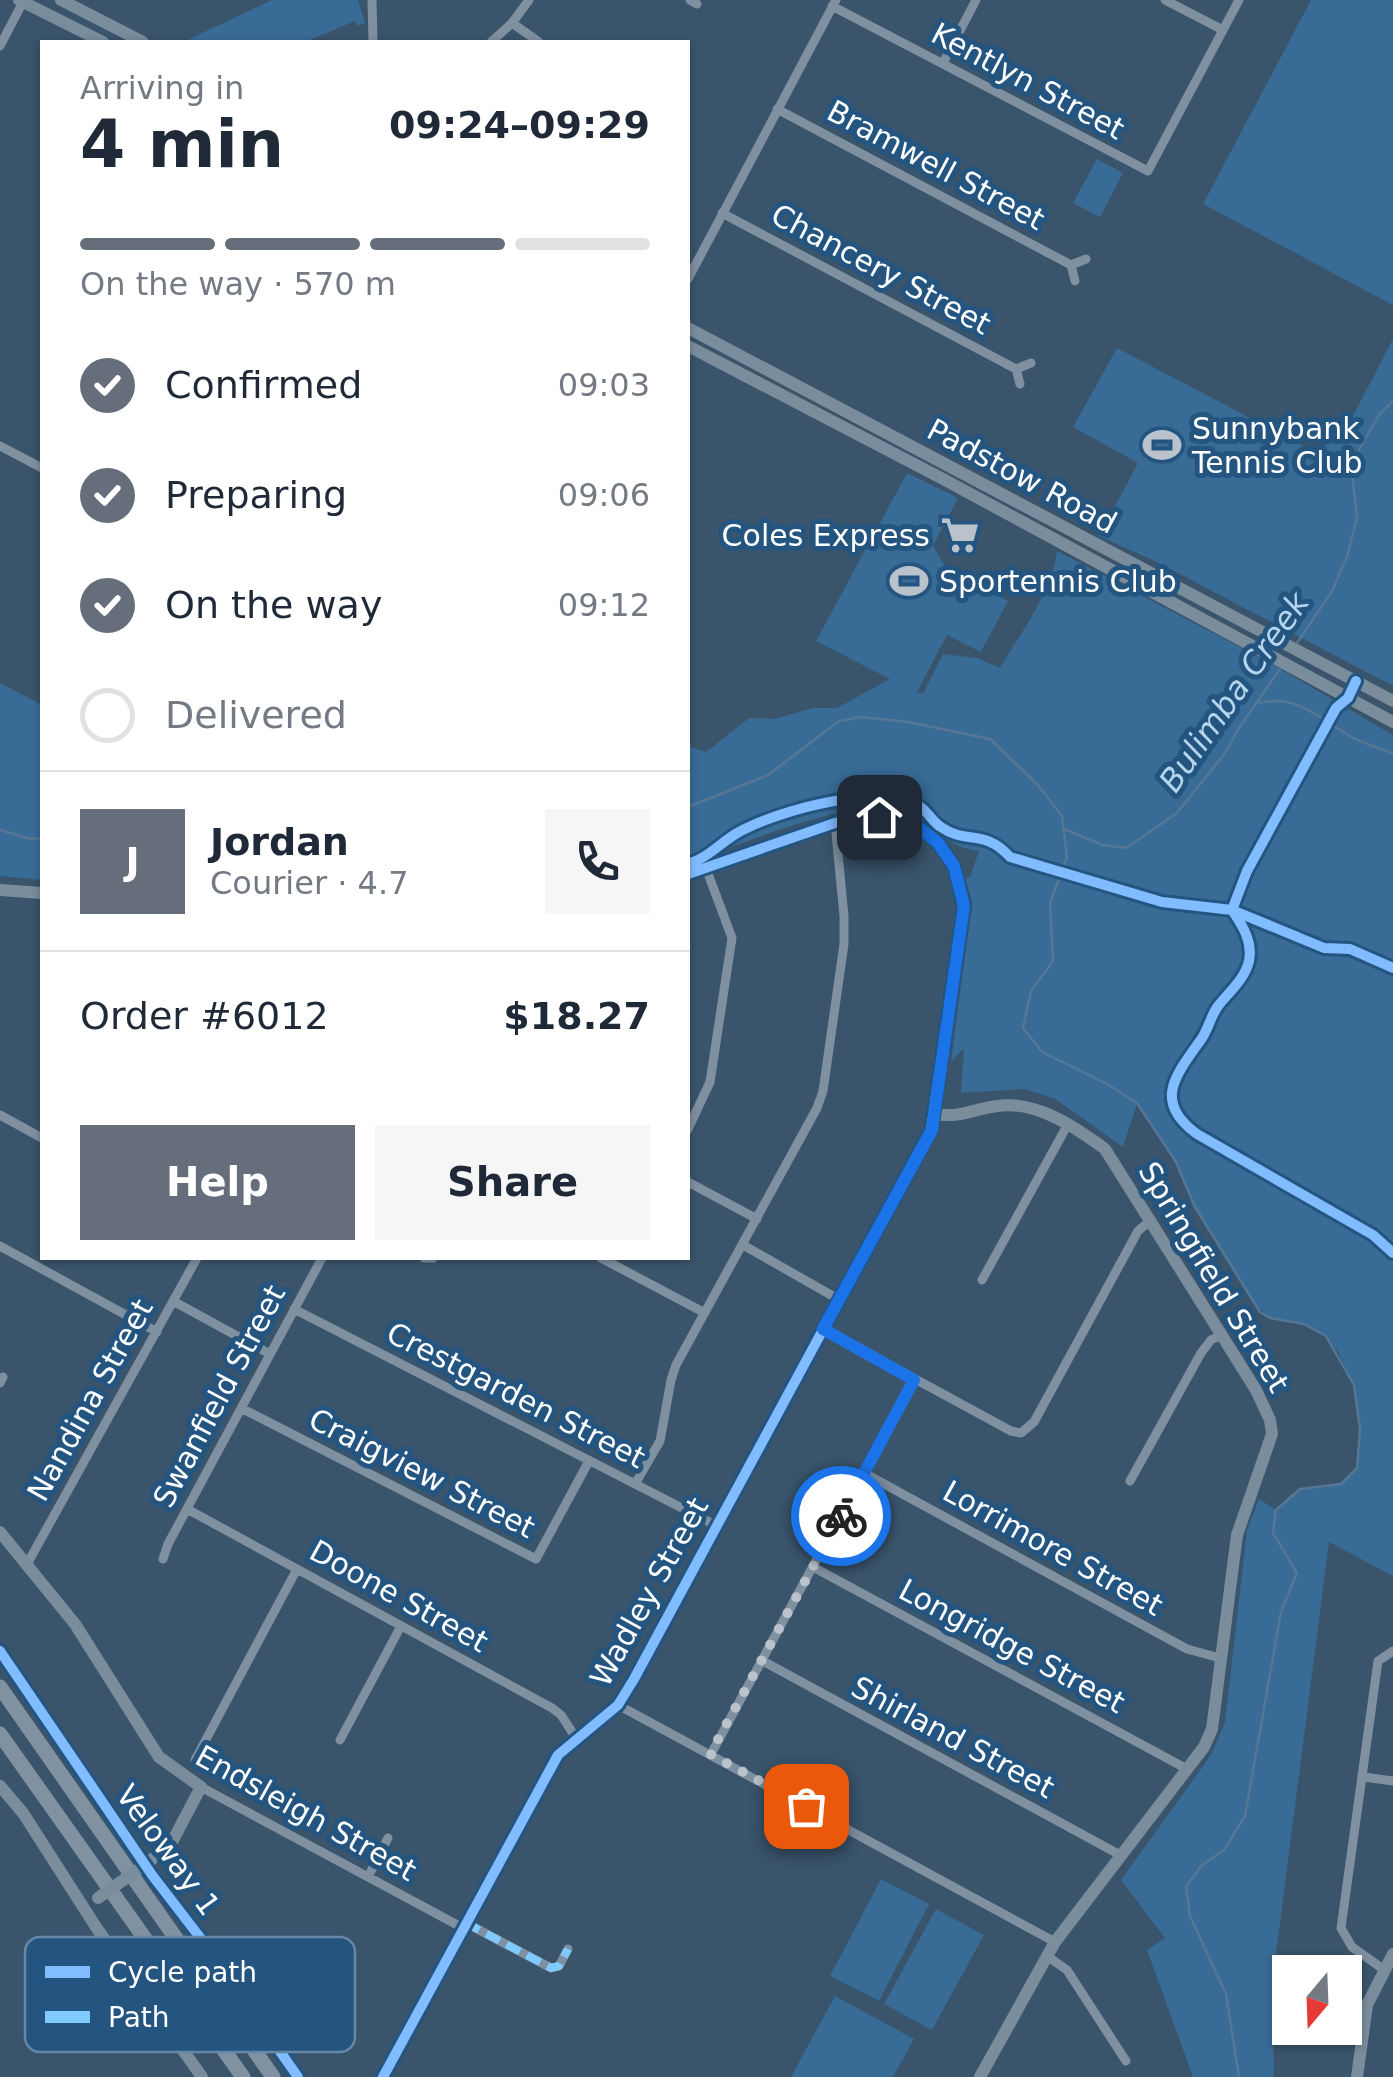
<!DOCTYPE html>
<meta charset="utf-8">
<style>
:root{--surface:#fff;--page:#f6f6f7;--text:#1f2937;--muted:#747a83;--line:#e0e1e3;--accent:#656e7a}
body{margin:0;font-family:"DejaVu Sans",sans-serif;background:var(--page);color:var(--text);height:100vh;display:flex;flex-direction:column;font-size:38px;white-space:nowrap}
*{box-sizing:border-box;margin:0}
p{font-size:32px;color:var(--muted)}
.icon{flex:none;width:55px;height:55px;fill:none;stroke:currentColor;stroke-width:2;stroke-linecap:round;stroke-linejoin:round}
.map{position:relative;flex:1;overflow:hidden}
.sheet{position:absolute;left:40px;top:40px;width:650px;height:1220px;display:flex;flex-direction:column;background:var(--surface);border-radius:0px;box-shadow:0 2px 8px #0004}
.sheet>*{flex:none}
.needle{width:65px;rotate:199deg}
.buttons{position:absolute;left:1272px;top:1955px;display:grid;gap:20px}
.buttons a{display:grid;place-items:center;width:90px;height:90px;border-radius:0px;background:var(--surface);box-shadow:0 2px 8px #0004;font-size:50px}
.pin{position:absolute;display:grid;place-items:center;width:85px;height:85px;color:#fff;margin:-42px;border-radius:20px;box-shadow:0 5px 15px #0006}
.courier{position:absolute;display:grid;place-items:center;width:100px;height:100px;margin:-50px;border:8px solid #1a73e8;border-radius:50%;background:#fff;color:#222;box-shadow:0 2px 12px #0007}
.summary em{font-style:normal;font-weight:700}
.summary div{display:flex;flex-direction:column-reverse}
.summary{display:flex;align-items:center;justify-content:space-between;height:170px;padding:0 40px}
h1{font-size:65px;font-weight:700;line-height:75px}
.bar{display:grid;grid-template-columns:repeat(4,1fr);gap:15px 10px;align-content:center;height:120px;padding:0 40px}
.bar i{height:12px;border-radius:8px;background:var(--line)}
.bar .current{background:var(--accent)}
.bar p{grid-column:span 4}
.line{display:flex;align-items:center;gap:25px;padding:0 40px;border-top:2px solid var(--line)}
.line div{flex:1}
.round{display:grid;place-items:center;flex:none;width:105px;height:105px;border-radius:0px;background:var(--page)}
ol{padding:0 40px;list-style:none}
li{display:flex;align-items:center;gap:30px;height:110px}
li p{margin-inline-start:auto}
li .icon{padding:10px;border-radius:50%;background:var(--accent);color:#fff;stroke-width:4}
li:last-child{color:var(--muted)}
li i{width:55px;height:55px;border:5px solid var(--line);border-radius:50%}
.action{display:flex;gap:20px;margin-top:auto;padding:20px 40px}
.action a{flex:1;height:115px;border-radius:0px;background:var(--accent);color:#fff;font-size:40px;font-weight:700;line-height:115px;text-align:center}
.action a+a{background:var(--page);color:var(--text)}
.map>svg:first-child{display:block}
.green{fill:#386b96}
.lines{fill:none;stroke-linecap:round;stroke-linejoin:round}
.stream{stroke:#557795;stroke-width:2.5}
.street{stroke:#7f90a1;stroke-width:9}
.secondary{stroke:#7a8d9d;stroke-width:12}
.highway{stroke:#8091a1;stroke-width:15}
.secondary-bridge{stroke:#7a8d9d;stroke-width:12}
.quiet{stroke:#80caff;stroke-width:8;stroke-dasharray:15 8;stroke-linecap:butt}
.cycleway-casing{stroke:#245580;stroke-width:16}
.cycleway{stroke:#80bcff;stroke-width:10}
.done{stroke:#bac3cb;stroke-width:10;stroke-dasharray:0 18}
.route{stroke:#1a73e8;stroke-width:12}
.labels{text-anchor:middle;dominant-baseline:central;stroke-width:10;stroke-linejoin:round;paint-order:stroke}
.street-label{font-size:30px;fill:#fff;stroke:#245580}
.poi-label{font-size:30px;fill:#fff;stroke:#245580;text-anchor:start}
.water-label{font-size:32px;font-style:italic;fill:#b5d5ee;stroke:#245580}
.key{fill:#245580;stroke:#6688a6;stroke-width:2.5}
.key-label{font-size:28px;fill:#fff}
</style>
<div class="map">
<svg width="1393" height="2077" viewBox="0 0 1393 2077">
<rect width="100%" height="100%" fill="#39546b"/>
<path class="green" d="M272 0H358L365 23 358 26 355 21 305 42H183Z
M1311 0H1393V305L1203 204Z
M1097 159 1123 173 1100 217 1073 203Z
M1393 339V686L1155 561 1099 536 1138 463 1073 427 1117 348 1313 451 1343 435Z
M907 473 958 498 933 546 946 568 1008 601 981 652 947 635 917 692 923 694 943 654 977 658 1000 668C1020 633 1052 593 1057 551L1270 663 1393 735V1576L1329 1542 1272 1985 1274 2077H1193L1147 1950 1165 1938 1121 1880 1211 1755 1225 1722 1247 1530 1259 1499 1276 1510 1300 1489 1341 1484 1357 1468 1360 1429 1354 1385 1338 1352 1326 1336 1304 1324 1270 1318 1252 1302 1195 1207 1176 1162 1137 1104 1123 1147 1054 1098 1024 1089 961 1093 964 1048 951 1062 972 900 965 879 970 877 979 851C945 848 924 817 889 811 837 800 742 847 688 861V746L706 752 749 718 774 719 813 708H837L890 679 816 641Z
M0 683 42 705V880L0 876Z
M881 1879 929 1904 879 2001 830 1976Z
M936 1909 984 1935 932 2030 884 2004Z
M835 1996 914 2039 893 2077H791Z"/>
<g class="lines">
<path class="stream" d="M1295 646 1332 591 1347 557 1357 517 1351 464 1379 415 1393 401
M1259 703C1296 694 1318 717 1348 735 1361 743 1378 747 1393 754
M688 807 768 775 839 721 861 717 908 722 990 739 1037 784 1062 816 1067 857 1050 903 1053 961 1031 991 1023 1028 1042 1052 1107 1084 1137 1103 1176 1162 1195 1207 1260 1312 1270 1318 1304 1324 1326 1336 1354 1385 1360 1429 1357 1468 1341 1484 1300 1489 1276 1510 1273 1533 1297 1573 1281 1612 1245 1816 1224 1850 1201 1866 1186 1887 1190 1916 1226 1994 1239 2077
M0 830 31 839 42 838
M1066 830 1103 845 1126 848 1177 813 1225 753 1239 728 1280 669"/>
<path class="street" d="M372 0 373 42
M690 0 697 4
M1165 0 1223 30
M832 6 1148 171 1239 0
M512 23 539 42
M491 42 512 23 529 0
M0 46 23 2
M943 63 976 0
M777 109 1071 265
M722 213 1016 369
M688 279 836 0
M1075 281 1071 265 1086 259
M1020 384 1016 369 1031 363
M0 446 42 468
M0 1115 42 1138
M688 1129 710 1082 732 938 706 868
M688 1182 757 1219
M743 1245 838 1299
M0 1246 157 1332
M424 1258H433
M601 1258 705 1313
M982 1280 1068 1124
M173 1301 270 1354
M294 1309 715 1525
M823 1329 1011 1431 1021 1433 1034 1422 1138 1231 1151 1220
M0 1383 3 1377
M241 1408 536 1559 589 1461
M864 1473 1187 1649 1220 1658
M1130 1481 1201 1353 1211 1340 1221 1335
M635 1484 660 1441 671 1380 676 1365 817 1108 823 1091 844 944V916L835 823
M187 1509 552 1708 561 1715 576 1738
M163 1559 168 1544 322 1258
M26 1566 197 1258
M813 1567 1187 1769
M761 1660 1122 1856
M618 1705 1055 1942
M340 1740 401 1626
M711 1754 914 1380
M195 1760 297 1569
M1364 1777 1393 1781
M201 1787 463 1928
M368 1877 388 1838
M466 1923 551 1968 559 1966 568 1949
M1047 1956 1067 1970 1126 2061
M1383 1969 1352 1947 1341 1928 1378 1661 1393 1651
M383 2077 558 1755 618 1705 634 1679 931 1130 935 1114"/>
<path class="secondary" d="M19 0 103 42
M61 0 143 42
M688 328 1393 701
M688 346 943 479 1393 722
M688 874 856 817 898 819 921 829 938 843 954 866 964 907 935 1114C962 1118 973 1109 997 1106 1036 1100 1075 1127 1105 1149L1256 1390 1270 1420 1272 1434 1237 1535 1212 1729 1204 1747 1055 1942 980 2077
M0 890 42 893
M0 1532 75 1624 159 1757 201 1787 172 1842 150 1861
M0 1786 23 1813 96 1927 202 2077
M1357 2077 1367 2005 1393 1954"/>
<path class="highway" d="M0 1687 273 2077
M0 1734 243 2077"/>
<path class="secondary-bridge" d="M98 1898 150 1861"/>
<path class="quiet" d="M466 1923 551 1968 559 1966 568 1949"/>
<g class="cycleway-casing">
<path id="cycleway" d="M688 863C705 861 722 841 739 832 776 811 881 782 919 806 928 811 932 822 941 827 966 845 984 828 1010 857L1162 902 1232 910 1324 948 1350 949 1393 968
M1232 910C1242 925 1253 941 1249 961 1245 979 1228 993 1218 1006 1210 1017 1208 1031 1200 1041 1175 1076 1153 1102 1197 1134L1373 1235 1393 1253
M1232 910 1247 871 1336 708 1348 698 1356 681
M0 1651 152 1875 202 1940 298 2077
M383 2077 558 1755 618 1705 634 1679 931 1130 964 907 954 866 938 843 921 829 898 819 879 817H856L835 823 688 874"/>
</g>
<use href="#cycleway" class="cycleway"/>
</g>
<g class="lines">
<path class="done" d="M806 1806 710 1754 841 1516"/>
<path class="route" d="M841 1516 914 1380 823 1329 932 1130 964 906 954 866 938 843 921 829 898 820 879 817"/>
</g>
<defs>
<g id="stadium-bare" transform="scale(3)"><path d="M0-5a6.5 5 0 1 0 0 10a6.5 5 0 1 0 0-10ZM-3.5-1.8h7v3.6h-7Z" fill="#bac3cb" stroke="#245580" stroke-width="2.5" paint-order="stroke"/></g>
<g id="supermarket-bare" transform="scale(3)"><path d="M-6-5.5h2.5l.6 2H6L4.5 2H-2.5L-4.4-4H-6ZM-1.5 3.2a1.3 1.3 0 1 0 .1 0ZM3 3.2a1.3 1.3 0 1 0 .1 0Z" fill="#bac3cb" stroke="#245580" stroke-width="2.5" paint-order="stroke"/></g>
</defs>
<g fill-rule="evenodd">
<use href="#stadium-bare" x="1162" y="445"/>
<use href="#supermarket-bare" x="960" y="535"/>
<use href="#stadium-bare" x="909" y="581"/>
</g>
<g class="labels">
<g class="street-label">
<text transform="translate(1028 81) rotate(28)">Kentlyn Street</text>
<text transform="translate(936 165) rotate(28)">Bramwell Street</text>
<text transform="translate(881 269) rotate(28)">Chancery Street</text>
<text transform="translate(1022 476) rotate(28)">Padstow Road</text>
<text transform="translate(1214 1277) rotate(59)">Springfield Street</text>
<text transform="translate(516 1395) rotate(27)">Crestgarden Street</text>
<text transform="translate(219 1396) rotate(-62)">Swanfield Street</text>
<text transform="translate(90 1400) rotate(-61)">Nandina Street</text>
<text transform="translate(422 1473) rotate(27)">Craigview Street</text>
<text transform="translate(1053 1548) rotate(29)">Lorrimore Street</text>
<text transform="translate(649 1592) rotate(-61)">Wadley Street</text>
<text transform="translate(399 1596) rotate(29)">Doone Street</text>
<text transform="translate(1012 1646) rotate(28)">Longridge Street</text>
<text transform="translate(953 1737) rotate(28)">Shirland Street</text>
<text transform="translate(306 1813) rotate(29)">Endsleigh Street</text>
<text transform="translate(168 1850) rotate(54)">Veloway 1</text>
</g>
<g class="poi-label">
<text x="1192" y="428">Sunnybank<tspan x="1192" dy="34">Tennis Club</tspan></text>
<text x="930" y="535" text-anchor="end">Coles Express</text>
<text x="939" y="581">Sportennis Club</text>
</g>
<g class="water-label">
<text transform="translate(1234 692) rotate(-55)">Bulimba Creek</text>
</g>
</g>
<rect x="25" y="1937" width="330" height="115" rx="15" class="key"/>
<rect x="45" y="1966" width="45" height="12" fill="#80bcff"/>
<rect x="45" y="2011" width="45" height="12" fill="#80caff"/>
<g class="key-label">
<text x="108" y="1982">Cycle path</text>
<text x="108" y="2027">Path</text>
</g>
</svg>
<div class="buttons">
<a><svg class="needle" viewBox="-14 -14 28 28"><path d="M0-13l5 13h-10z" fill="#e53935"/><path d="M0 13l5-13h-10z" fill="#747a83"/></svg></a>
</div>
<div class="pin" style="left:806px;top:1806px;background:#ea580c"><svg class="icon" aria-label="bag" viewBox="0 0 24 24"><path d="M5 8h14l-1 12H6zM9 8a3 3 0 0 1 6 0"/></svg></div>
<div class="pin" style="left:879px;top:817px;background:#1f2937"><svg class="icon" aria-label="home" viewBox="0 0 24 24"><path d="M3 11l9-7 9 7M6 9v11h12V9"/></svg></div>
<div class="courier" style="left:841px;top:1516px"><svg class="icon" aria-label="bike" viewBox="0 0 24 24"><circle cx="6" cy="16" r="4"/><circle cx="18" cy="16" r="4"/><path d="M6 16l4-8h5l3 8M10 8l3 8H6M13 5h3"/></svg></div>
<section class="sheet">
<div class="summary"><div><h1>4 min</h1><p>Arriving in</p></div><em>09:24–09:29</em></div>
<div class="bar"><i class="current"></i><i class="current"></i><i class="current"></i><i></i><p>On the way · 570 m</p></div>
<ol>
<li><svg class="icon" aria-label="check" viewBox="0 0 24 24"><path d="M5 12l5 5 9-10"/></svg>Confirmed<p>09:03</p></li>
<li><svg class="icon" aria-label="check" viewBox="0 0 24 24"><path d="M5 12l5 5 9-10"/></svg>Preparing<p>09:06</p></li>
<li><svg class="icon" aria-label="check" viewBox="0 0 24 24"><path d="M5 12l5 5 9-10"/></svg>On the way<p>09:12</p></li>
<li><i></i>Delivered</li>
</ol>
<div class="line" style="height:180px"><b class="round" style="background:var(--accent);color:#fff">J</b><div><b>Jordan</b><p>Courier · 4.7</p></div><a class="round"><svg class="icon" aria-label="phone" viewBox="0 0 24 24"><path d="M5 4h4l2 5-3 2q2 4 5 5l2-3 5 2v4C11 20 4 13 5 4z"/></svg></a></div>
<div class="line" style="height:130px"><div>Order #6012</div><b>$18.27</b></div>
<div class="action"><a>Help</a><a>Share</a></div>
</section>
</div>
